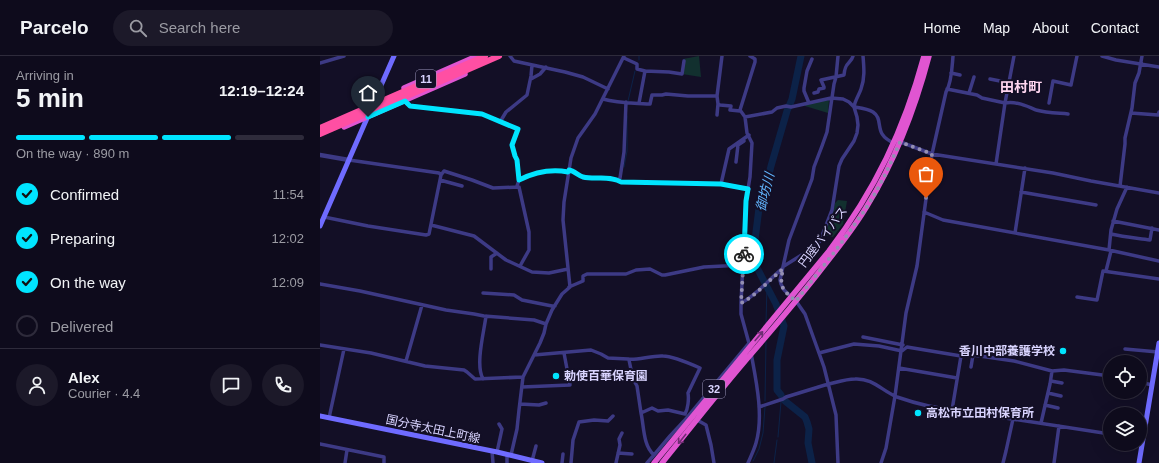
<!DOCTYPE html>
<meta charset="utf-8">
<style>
:root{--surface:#0e0b1c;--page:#1c1929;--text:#f1f3f6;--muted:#9b9ba3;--line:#2e2b3b;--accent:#00e5ff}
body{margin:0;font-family:Arial,"Noto Sans JP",sans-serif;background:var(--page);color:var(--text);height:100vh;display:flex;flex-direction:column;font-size:15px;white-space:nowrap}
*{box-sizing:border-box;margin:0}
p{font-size:13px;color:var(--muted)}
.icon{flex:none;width:22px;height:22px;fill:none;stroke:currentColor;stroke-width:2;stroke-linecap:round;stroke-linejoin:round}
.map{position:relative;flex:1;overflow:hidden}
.panel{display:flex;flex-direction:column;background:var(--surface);width:320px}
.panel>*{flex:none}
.tools{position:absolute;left:783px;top:299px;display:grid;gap:8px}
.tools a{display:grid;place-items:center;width:44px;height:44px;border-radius:50%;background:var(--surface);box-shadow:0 4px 16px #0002,0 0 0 1px var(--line);font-size:20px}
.pin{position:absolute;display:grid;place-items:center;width:34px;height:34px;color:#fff;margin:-41px -17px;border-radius:50% 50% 50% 0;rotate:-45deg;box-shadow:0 0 4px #0007}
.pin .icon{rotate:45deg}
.courier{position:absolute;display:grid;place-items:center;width:40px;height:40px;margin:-20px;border:3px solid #00e5ff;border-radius:50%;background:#fff;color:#222;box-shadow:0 1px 5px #0007}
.head em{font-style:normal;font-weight:700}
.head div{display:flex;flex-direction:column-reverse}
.head{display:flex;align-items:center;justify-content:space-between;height:68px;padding:0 16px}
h1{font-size:26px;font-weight:700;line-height:30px}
.bar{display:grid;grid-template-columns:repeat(4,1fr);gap:6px 4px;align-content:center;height:48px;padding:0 16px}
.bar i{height:5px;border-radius:3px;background:var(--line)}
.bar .current{background:var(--accent)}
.bar p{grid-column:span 4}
.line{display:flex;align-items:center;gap:10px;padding:0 16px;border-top:1px solid var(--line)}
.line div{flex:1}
.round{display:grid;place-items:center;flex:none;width:42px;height:42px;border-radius:21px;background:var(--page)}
ol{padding:0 16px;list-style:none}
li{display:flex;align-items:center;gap:12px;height:44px}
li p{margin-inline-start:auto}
li .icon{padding:4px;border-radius:50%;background:var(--accent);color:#111;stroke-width:4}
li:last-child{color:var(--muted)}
li i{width:22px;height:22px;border:2px solid var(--line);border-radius:50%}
header{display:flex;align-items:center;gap:24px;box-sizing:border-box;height:56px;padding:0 20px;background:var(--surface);border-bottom:1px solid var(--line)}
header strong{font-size:19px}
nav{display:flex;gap:22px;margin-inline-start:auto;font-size:14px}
.search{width:280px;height:36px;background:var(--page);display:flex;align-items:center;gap:10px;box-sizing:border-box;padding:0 14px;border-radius:22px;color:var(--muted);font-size:15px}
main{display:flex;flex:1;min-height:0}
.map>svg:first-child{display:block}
.green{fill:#12302f}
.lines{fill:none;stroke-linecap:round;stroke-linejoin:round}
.stream{stroke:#0c2248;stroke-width:1}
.river{stroke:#0c2248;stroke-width:7}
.minor{stroke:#3d3a85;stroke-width:3.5}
.tertiary{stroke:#3d3a85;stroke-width:4.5}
.secondary{stroke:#6f6bff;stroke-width:5}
.trunk{stroke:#e055d1;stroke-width:5.5}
.motorway-bridge{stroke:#ff4fa3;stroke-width:6}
.oneway{stroke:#6f2e73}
.done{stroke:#948fb3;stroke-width:4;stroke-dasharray:0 7.2}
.route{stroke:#00e5ff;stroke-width:5}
.poi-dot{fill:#00e5ff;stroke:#130f26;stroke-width:1.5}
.labels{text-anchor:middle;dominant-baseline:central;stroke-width:4;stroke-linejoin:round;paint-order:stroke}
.shield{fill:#130f26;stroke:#9e99be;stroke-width:1}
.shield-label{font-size:11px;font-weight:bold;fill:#d9d4ff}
.street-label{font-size:12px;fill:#d9d4ff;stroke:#130f26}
.poi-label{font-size:12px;font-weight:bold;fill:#d9d4ff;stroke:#130f26;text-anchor:start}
.water-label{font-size:13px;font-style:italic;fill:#62b6ff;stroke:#130f26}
.quarter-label{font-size:14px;font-weight:bold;fill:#ffd6f0;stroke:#130f26}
</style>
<header>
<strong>Parcelo</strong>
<div class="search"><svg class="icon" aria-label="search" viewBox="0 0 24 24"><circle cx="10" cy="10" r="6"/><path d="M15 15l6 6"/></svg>Search here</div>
<nav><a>Home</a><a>Map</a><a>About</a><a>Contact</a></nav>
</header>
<main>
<section class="panel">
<div class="head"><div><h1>5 min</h1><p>Arriving in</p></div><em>12:19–12:24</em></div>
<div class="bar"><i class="current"></i><i class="current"></i><i class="current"></i><i></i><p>On the way · 890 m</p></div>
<ol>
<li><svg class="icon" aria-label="check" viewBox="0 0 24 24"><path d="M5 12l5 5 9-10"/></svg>Confirmed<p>11:54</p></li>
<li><svg class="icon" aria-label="check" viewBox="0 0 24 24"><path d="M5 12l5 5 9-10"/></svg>Preparing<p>12:02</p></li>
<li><svg class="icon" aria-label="check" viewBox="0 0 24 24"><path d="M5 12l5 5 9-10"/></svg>On the way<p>12:09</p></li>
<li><i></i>Delivered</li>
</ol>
<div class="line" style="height:72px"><a class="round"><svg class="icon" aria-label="person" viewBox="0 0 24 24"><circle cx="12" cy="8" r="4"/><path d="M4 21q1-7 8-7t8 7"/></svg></a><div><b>Alex</b><p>Courier · 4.4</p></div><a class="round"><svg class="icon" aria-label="chat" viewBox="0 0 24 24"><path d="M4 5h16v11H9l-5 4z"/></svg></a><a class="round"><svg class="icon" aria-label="phone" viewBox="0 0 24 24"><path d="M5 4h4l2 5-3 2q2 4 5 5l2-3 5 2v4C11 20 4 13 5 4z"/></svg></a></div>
</section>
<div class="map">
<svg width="839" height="407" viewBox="0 0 839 407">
<rect width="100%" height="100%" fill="#130f26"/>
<path class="green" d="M379 0 381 21 362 18 364 5 363 3Z
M509 44 508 57 485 50V48Z
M518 144 527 145 523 168 513 181 504 179 511 160H512L515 147Z"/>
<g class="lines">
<path class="stream" d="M319 4V0
M308 45 315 15
M304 111 307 95V60
M446 267 447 231
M445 345 446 286
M458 381 461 346
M433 405 439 393 443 377 445 351
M454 407 457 384"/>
<path class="river" d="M461 339 457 334V304L464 270 456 248 434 206 433 200 440 144 446 131 451 110 467 55 472 43 481 0
M465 345 485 361 487 366 489 373 488 387 492 407"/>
<path class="minor" d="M190 0 194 5 245 16 263 21 288 33
M518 0 516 21 514 28 507 76 502 90 494 111 492 123 469 184 460 224 461 228 464 234 476 245 485 258 504 311 516 359 518 407
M543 0C544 12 545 22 541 33 539 39 535 44 534 51 540 52 548 53 553 56 565 64 552 78 574 87
M782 0 796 4 839 11
M304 2 317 8V13L325 15 319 47
M0 7 24 0
M325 15 349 16 362 18 364 5
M631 17 640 19
M211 23 220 18 226 11
M670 23 690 27
M627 33 657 39 662 42 685 47C696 45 707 50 716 54 727 57 738 57 748 58
M494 37 498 36 499 33 504 32V31L501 24 524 19C525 5 531 8 533 0
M649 37 654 21
M397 40 398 48 400 49 411 50 410 54 420 55
M283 43C297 47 312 47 327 48H330L332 39H342L346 38 368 40H397L402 0
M85 45 87 48 90 50 162 58 198 73 192 89 195 100 197 104 199 124
M489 47 484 35V32L487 15 492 3
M729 47 733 25 751 29 757 0
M811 57 838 59 839 56
M397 59 398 48
M425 61 452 56 457 52 466 50 471 51 511 42 523 43 529 46 534 51 537 61 538 69 537 77 534 85 522 103 519 110 512 154 500 185 496 190 464 210
M180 66 186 56 207 39 211 20 212 9
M578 85 612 98 733 117 771 125 839 137
M416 106 418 89 424 85
M676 108 685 47 694 0
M249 114C254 115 258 119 263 121 275 124 290 119 301 126L401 128 429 133
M121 119 124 115 152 124 173 132 199 131 209 176V194L200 210
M120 124 142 130
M298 124 300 122 304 96 306 46
M401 128 409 93 429 79
M197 130 199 124C215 116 232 113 248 116
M800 130 805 88V82L812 52 815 27 819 17 822 0
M701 136 776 149
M604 156 623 164 789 194 839 205
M4 161 48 170 106 179 109 178 121 119 119 117 29 104
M793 165 839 174
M111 169 154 180 186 204 212 216 229 217 248 213
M695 177 705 112
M791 178C804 181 816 182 830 184L832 172
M789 194 791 174 797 153 807 131
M171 213V201L177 197
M786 215 791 195
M0 228 40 235 126 254 154 258 164 260 214 264 226 268
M249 231 263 225V220L267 218H306L316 214 330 213 342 219H345L384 211 423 209
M163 237 194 239 202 244 232 250H235
M757 241 777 244 783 215 839 223
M421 247C437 239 448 224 462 213
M543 281 583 289
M0 289 51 297 105 310 144 314 147 316 155 323 203 321
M430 291 421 258V247L426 145 430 121 432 87 427 77 425 61 420 54 435 6V3L430 0
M805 293 838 296
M499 297 534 288 559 290 582 295 587 291 641 300 632 354
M214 299 271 294 281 298 288 302 308 303C314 305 334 299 343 300 353 300 371 308 380 312L368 337C369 343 368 353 365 358L348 354 338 355 332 352 321 357C324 370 323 390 334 399L327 407
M309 304 313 323 317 330 321 357
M86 305 102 249
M651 311 653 299 694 305 732 315 744 314 790 320
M579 312 637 322
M163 323C155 309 164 276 166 260
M731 325 742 327
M820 326 832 329
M202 331 250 329 244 297
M728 337 741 340
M200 348 219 349 226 347
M725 349 738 352
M439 351 463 343 466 341C479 337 492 333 505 329 515 327 525 323 535 323 553 322 562 335 577 341 597 348 619 353 640 355L790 378
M9 362 24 293
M377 364 386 369 391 389 394 407
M721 367 730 328 732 315
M0 388 64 401V407
M172 395 173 407
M177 396 182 373 179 368
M298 397 312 398
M191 399 197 373 199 354 203 321 220 287 224 277 226 268 232 254 242 238 250 231 243 164 244 146 251 102 258 82 275 58 304 0
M334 399 350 380 364 365 429 287
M212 405 216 390
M25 407 27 394
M187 407V399
M242 407 243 398
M251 407 253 384 259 366 274 364 288 365 293 360
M296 407 300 389 299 383 302 377
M428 407C431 400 434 394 436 387 444 360 436 324 431 297
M561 407 566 392 575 340 586 257 597 210 612 98 626 36C632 26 632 11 633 0
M683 407 686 395 693 363
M734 407 739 370"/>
<path class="tertiary" d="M0 99 29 104"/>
<path class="secondary" d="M52 50 74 0
M0 170 48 60
M0 360 177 396 222 407
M819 407 839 287"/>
<path class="trunk" d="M84 32 157 0
M24 71 145 18
M334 407 509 195C555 134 584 74 604 0
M342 407C372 370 401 333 432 297 456 269 480 241 503 211 518 192 534 172 547 150 576 103 595 53 609 0"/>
<path class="motorway-bridge" d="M0 72 165 0
M0 78 179 0"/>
</g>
<defs><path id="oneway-shaft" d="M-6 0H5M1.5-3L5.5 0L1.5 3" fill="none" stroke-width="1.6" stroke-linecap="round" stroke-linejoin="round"/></defs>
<g class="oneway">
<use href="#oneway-shaft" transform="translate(439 280) rotate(-50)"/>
<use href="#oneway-shaft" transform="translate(362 383) rotate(129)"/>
</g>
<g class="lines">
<path class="done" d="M424 198 421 247C437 239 449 224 463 213 459 231 462 234 476 245 500 214 525 184 546 152 560 131 570 109 580 86L612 98 606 142"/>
<path class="route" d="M48 61 85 45 90 50 162 58 198 73 192 89 195 100 197 104 199 124C215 116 232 113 248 116L249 114C254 115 258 119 263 121 275 124 290 119 301 126L401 128 428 133 426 145 424 198"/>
</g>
<g class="poi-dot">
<circle cx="743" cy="295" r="4"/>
<circle cx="236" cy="320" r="4"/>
<circle cx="598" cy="357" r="4"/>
</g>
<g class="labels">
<g class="shield">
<rect x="96" y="14" width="20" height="18" rx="3"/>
<rect x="383" y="324" width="22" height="18" rx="3"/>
</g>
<g class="shield-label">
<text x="106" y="23">11</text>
<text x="394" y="333">32</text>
</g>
<g class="street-label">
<text transform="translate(503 181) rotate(-53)">円座バイパス</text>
<text transform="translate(113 373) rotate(12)">国分寺太田上町線</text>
</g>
<g class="poi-label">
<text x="735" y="295" text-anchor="end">香川中部養護学校</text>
<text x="244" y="320">勅使百華保育園</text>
<text x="606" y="357">高松市立田村保育所</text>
</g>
<g class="water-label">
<text transform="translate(445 136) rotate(-76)">御坊川</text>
</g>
<g class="quarter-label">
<text x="701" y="31">田村町</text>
</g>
</g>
</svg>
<div class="tools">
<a><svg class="icon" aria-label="locate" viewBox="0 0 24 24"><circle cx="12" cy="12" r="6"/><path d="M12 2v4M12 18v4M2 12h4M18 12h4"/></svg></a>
<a><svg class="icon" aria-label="layers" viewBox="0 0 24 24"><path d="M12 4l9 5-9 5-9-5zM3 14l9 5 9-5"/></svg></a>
</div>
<div class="pin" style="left:606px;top:142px;background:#ea580c"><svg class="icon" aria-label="bag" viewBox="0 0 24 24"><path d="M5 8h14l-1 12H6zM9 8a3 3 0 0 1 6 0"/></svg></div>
<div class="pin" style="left:48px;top:61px;background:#1f2937"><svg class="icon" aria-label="home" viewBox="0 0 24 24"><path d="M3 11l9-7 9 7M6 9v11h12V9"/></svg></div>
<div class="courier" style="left:424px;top:198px"><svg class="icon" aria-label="bike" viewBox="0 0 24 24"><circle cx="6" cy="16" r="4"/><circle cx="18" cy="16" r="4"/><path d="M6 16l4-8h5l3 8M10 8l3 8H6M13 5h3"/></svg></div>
</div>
</main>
